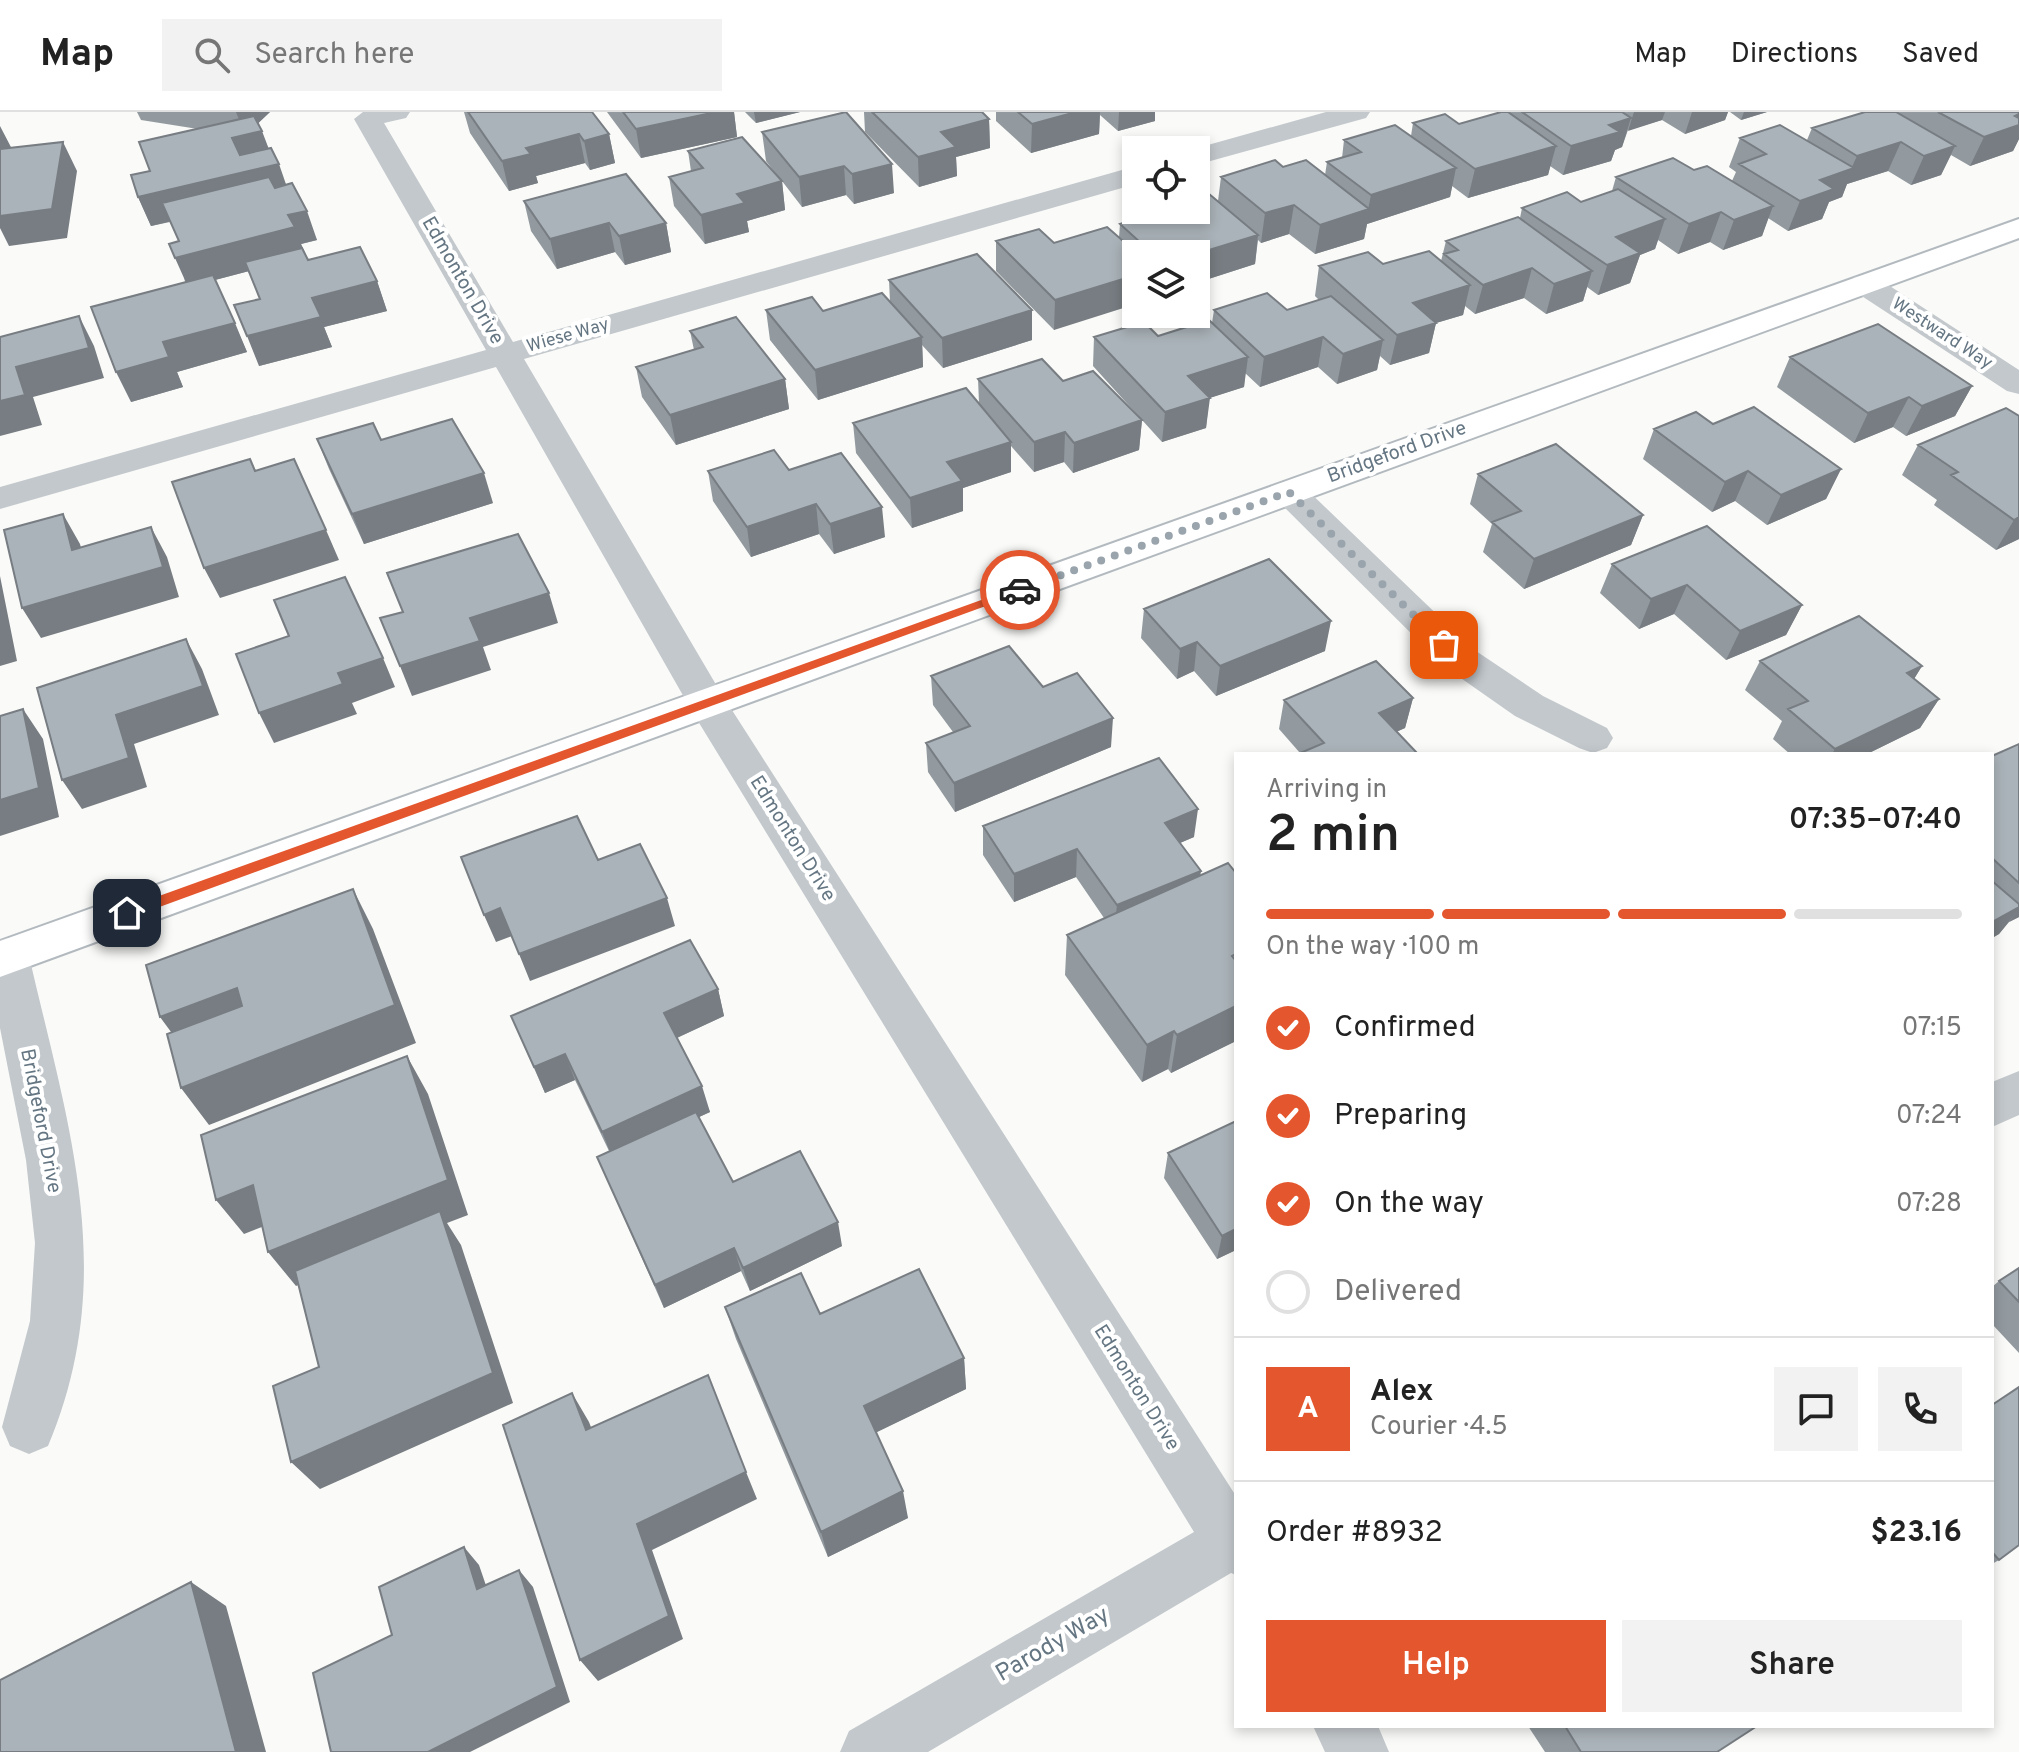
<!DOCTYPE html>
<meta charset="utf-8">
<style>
:root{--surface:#fff;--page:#f2f2f2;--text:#222;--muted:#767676;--line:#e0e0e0;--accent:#e4572e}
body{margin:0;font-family:Overpass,sans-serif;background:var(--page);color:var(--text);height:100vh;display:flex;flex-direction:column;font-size:30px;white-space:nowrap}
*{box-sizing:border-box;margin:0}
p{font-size:26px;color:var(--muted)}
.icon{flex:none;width:44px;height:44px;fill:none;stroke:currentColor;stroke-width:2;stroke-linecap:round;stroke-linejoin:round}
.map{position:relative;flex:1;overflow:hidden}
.sheet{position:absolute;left:1234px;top:640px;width:760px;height:976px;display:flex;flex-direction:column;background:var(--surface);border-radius:0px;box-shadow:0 4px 12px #0003}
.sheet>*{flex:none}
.buttons{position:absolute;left:1122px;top:24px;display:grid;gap:16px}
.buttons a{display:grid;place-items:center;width:88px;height:88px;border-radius:0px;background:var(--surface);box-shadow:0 4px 12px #0003;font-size:40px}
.pin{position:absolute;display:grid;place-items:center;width:68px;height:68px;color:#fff;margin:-34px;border-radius:16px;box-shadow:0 4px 12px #0006}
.courier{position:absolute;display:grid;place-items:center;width:80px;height:80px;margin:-40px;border:6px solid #e4572e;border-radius:50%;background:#fff;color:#222;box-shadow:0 2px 10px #0007}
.summary em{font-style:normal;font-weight:600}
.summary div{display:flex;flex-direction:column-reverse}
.summary{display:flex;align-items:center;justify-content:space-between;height:136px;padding:0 32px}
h1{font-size:52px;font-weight:600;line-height:60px}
.bar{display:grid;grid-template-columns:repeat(4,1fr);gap:12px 8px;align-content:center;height:96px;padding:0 32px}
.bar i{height:10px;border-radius:6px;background:var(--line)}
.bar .active{background:var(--accent)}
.bar p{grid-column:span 4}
.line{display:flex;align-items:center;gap:20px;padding:0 32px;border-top:2px solid var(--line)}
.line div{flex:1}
.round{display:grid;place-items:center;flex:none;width:84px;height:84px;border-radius:0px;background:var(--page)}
ol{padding:0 32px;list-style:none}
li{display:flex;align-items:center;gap:24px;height:88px}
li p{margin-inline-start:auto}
li .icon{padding:8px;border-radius:50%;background:var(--accent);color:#fff;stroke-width:4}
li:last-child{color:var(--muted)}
li i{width:44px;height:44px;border:4px solid var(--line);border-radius:50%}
.action{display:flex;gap:16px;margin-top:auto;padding:16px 32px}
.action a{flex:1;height:92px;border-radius:0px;background:var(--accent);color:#fff;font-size:32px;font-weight:600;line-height:92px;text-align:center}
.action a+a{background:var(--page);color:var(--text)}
header{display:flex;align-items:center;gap:48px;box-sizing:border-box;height:112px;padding:0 40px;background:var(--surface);border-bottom:2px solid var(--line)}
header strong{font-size:38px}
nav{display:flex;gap:44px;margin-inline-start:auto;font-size:28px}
.search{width:560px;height:72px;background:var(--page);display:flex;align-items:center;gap:20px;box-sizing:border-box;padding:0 28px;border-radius:0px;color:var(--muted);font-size:30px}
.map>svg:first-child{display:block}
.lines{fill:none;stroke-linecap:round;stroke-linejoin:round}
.secondary-casing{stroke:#b3babf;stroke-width:4}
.street{fill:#c3c8cc;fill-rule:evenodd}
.secondary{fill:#fff;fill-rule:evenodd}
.wall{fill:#929a9f}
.shaded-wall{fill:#777d82}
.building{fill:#aab3b9;stroke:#777d82;stroke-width:2}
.route{fill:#e4572e}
.done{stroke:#99a4ac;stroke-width:8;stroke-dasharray:0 14.4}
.labels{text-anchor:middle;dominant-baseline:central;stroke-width:8;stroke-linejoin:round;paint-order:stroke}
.far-street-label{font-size:18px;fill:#657683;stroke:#fff}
.street-label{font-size:20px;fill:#657683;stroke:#fff}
.near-street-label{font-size:24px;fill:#657683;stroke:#fff}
</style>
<header>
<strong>Map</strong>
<div class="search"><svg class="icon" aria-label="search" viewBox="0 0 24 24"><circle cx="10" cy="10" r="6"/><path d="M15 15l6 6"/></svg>Search here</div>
<nav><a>Map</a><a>Directions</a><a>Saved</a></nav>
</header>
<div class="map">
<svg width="2019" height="1640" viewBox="0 0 2019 1640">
<rect width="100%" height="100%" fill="#fafaf8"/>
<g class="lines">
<g class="secondary-casing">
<path id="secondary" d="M2019 107V126L0 865V829Z"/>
</g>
<path class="street" d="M410 0 406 6 384 11 513 230 1136 54V72L524 247 721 581 1236 1384V1463L1231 1461 928 1640H840L849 1619 1194 1420 693 601 496 255 0 397V375L486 238 354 7 363 0Z
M1326 0H1370L1366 6 1196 53V38H1190Z
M1865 163 1876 165 2019 258V282L2007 279 1854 179 1850 172 1854 165Z
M1289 369 1301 372 1473 537 1543 584 1607 616 1613 626 1607 636 1593 641 1579 636 1515 604 1445 555 1277 388 1272 380 1277 372Z
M7 826 23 831 29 844C68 1013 120 1164 48 1334L29 1342 10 1334 2 1315 30 1209 35 1131 26 1048 0 916V828Z
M2019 959V1003L1992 1015V970Z
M1313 1614H1378L1389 1640H1325Z"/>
<use href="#secondary" class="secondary"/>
</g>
<path class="wall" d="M137 0H270L258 11 268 36 286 73 317 128 301 132 308 148 377 169 387 199 324 215 332 235 259 254 260 187 249 159 215 168 247 240 177 260 183 275 131 290 185 170 179 129 170 110 151 114 138 85 150 59 198 17 141 8Z
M464 0H592L609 22 615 51 590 58 585 51 536 64 538 71 509 79 470 21Z
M607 0H734L737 25 641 46Z
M745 0H800L756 11Z
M844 0 894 81 854 92 846 83 802 95 782 69 785 98 747 109 749 120 705 132 674 94 669 65 691 59 688 39 779 66 766 49 762 20Z
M864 0H982L989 7 990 36 956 45 957 64 919 75 865 20Z
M996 0H1155V9L1118 19 1100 3 1099 22 1031 41 996 9Z
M1501 0H1728L1725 8 1685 22 1662 8 1628 18 1622 35 1615 38 1611 49 1563 63 1550 54 1548 63 1468 86 1452 74 1450 85 1367 112 1364 127 1315 142 1289 122 1261 131 1258 128 1255 152 1196 171V142H1136L1054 218 996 159V129L1054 131 1119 125 1120 112 1154 101 1155 98H1196L1218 89 1221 65 1283 55 1325 63 1327 50 1342 46 1344 28 1411 24 1413 11 1459 12Z
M1730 0H1767L1741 8Z
M1898 0H2019V27L2013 39 1970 54 1951 43 1941 63 1911 73 1888 59 1847 72 1842 85 1829 90 1822 107 1788 119 1768 106 1762 124 1723 138 1710 130 1678 142 1658 128 1655 137 1640 143 1630 171 1598 183 1587 175 1583 189 1546 202 1524 186 1475 202 1465 194 1463 203 1436 211 1429 241 1390 253 1380 244 1377 258 1337 272 1318 255 1260 275 1245 261 1244 275 1209 286 1206 316 1162 330 1093 254 1094 225 1158 224 1212 211 1214 198H1287L1319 188 1315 184 1319 154 1441 149 1446 129 1520 106 1522 96 1581 90 1612 79 1616 65 1694 58 1732 69 1736 60 1729 55 1740 26 1807 28 1812 16 1898 1Z
M524 89 666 111 671 140 625 153 615 140 557 157 531 119Z
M889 168 1032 198V228L943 256 922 233 923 255 818 288 770 228 766 198 823 199 890 190Z
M690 219 785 267 789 297 676 333 642 285 636 255 694 238Z
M1790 245 1972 274 1955 304 1906 324 1893 315 1854 331 1777 275Z
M978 267 1063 269 1142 308 1139 338 1073 361 1064 350 1034 360 1011 334V360L963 376V399L912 416 856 341 853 311 979 291Z
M2006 296 2019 427 1996 438 1934 393 1937 388 1902 363 1918 333Z
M1713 312 1841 357 1826 387 1767 413 1735 389 1712 400 1643 347 1654 317Z
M317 327 493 391 364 432 329 357Z
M789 358 885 425 834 442 819 422 751 445 713 389 708 359Z
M1478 362 1643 403 1631 433 1524 477 1483 440 1492 412 1470 392Z
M1612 452 1802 493 1786 523 1726 548 1674 502 1639 517 1600 481Z
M1144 497 1325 539 1216 584 1194 559 1177 567 1141 526Z
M1760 549 1922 554 1914 567 1939 587 1920 616 1867 642H1790L1773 627 1782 609 1745 578Z
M931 564 1043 575 1111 635 955 700 928 660 926 631 953 620 933 593Z
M1413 586 1405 616 1396 620 1300 641 1279 617 1284 588Z
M2019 632V805L2009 810 1999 822 1992 826V644Z
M983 714 1194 725 1180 731 1200 763 1236 761V929L1171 961 1168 957 1142 970 1065 863 1067 823 1104 806 1076 765 1014 790 983 743Z
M718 877 724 904 677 926 710 1000 699 1005 733 1070 842 1134 750 1179 741 1159 664 1196 597 1045 609 1039 575 968 545 981 511 904Z
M1236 1009V1138L1217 1147 1164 1066 1168 1041Z
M2019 1156V1241L1992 1212V1175L1999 1169Z
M725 1195 820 1202 964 1246 966 1277 876 1320 908 1406 828 1445 736 1227Z
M1992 1293 1999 1448 1992 1452Z
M1528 1614H1757L1717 1640H1545Z"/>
<path class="shaded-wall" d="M236 0H270L246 23 262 19 273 48 244 55 232 26 245 23Z
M716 0H734L737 25 641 46 636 17Z
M754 0H800L756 11Z
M1076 0H1100L1099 22 1031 41 1032 12Z
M1119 0H1155V9L1118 19Z
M1634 0H1665L1662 8 1628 19Z
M1692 0H1728L1725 8 1685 22Z
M1744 0H1767L1741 8Z
M2019 2V27L2013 39 1970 54 1984 25 2015 4Z
M1631 6 1622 35 1615 38 1611 49 1563 63 1571 34 1609 13Z
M989 7 990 36 956 45 957 64 919 75 918 45 941 20Z
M0 14 13 39 0 55Z
M579 22 585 51 536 64 538 71 509 79 502 49 526 36Z
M609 22 615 51 590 58 584 29Z
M63 30 77 59 67 126 9 134 0 116V86Z
M1901 30 1888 59 1847 72 1842 85 1829 90 1822 107 1788 119 1800 89 1820 68 1851 57 1857 44Z
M1556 34 1548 63 1468 86 1475 57Z
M1955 34 1941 63 1911 73 1924 44Z
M279 52 289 81 151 114 138 85Z
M892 52 894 81 854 92 852 62Z
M844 54 846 83 802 95 799 65Z
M1456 56 1450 85 1367 112 1364 127 1315 142 1320 113 1368 98 1371 83Z
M782 69 785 98 747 109 749 120 705 132 701 103 737 82Z
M1294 93 1289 122 1261 131 1265 101Z
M1773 94 1762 124 1723 138 1734 108Z
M307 99 317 128 301 132 306 144 188 175 175 146 288 103Z
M1721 100 1710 130 1678 142 1689 112Z
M1665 107 1655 137 1640 143 1630 171 1598 183 1616 125Z
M609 111 615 140 557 157 550 127Z
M666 111 671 140 625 153 619 124Z
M1258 123 1255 152 1196 171V142Z
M1532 156 1524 186 1475 202 1483 173Z
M1592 159 1583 189 1546 202 1554 172Z
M1136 163V192L1054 218 1055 188Z
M377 169 387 199 324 215 332 235 259 254 247 224 312 186Z
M1470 173 1463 203 1436 211 1429 241 1390 253 1397 223 1413 191Z
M1032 198V228L943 256 942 226Z
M79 204 94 234 104 266 33 285 42 313 0 324V289L16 255Z
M235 211 247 240 177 260 183 275 131 290 116 260 163 230Z
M922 225 923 255 818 288 815 258Z
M1323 225 1318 255 1260 275 1264 245Z
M1383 228 1377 258 1337 272 1343 242Z
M1248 245 1244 275 1185 294 1188 264Z
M785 267 789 297 676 333 670 303Z
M1972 274 1955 304 1906 324 1922 294Z
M1909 285 1893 315 1854 331 1868 301Z
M1210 286 1206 316 1162 330 1165 300Z
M1142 308 1139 338 1073 361 1074 331Z
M1065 320 1064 350 1034 360V330Z
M1011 330V360L963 376V399L912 416 910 386 947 350Z
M1841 357 1826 387 1767 413 1781 383Z
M1748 359 1735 389 1712 400 1725 370Z
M484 361 493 391 364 432 352 402Z
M816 392 819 422 751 445 747 415Z
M882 395 885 425 834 442 830 412Z
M63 402 80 432 90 468 72 438Z
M1643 403 1631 433 1524 477 1534 447Z
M2019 405V427L1996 438 2014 408Z
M151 415 167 445 179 485 41 526 22 496Z
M326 418 339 448 220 486 204 456Z
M0 464 17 549 0 554Z
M1687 473 1674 502 1639 517 1651 487Z
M549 481 558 511 483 535 491 558 412 584 400 554 470 506Z
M1802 493 1786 523 1726 548 1740 519Z
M1331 509 1325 539 1216 584 1220 554Z
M186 527 202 557 219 603 134 632 147 675 82 697 62 668 116 603Z
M1197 530 1194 559 1177 567 1180 537Z
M383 546 395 575 352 591 357 602 274 631 259 601 338 561Z
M1922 554 1904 583 1907 561Z
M1413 586 1405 616 1371 631 1379 601Z
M1939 587 1920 616 1867 642H1832L1835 637Z
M23 597 43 627 59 705 0 724V688Z
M1113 606 1111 635 955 700 954 671Z
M1198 697 1194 725 1161 739 1165 711Z
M1077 737 1076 765 1014 790V762Z
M1201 759 1197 787 1114 821 1117 793Z
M353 777 373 817 416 931 209 1013 181 976Z
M667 786 675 814 530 869 519 842Z
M2019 795V797L1999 822 1992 826V810Z
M500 796 512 824 496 830 484 803Z
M2019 797V805L2009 810Z
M237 876 263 915 188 943 160 905Z
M718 877 724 904 672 928 664 901Z
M1236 894V929L1171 961 1177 923Z
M1174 919 1168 957 1142 970 1147 933Z
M565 942 575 968 545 981 534 955Z
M407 944 428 982 468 1103 447 1111 461 1133 513 1291 320 1377 291 1350 444 1112 296 1174 268 1140Z
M702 974 710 1000 612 1045 602 1020Z
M253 1073 280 1108 244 1122 216 1088Z
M838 1110 842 1134 750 1179 743 1156Z
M1236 1117V1138L1217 1147 1222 1124Z
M734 1136 741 1159 664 1196 655 1173Z
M964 1246 966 1277 869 1324 864 1294Z
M572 1281 589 1310 603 1346 586 1318Z
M746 1360 757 1387 652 1438 683 1527 598 1569 580 1548 637 1412Z
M903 1379 908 1406 828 1445 821 1420Z
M464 1435 479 1453 493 1494 477 1477Z
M519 1458 533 1475 570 1590 470 1640H428Z
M191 1470 226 1494 266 1640H236Z"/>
<path class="building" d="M468 0H592L609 22 584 29 579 22 526 36 531 42 502 49Z
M623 0H716L636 17Z
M846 0 892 52 852 62 844 54 799 65 762 20Z
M872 0H982L989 7 941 20 956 35 918 45Z
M1018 0H1076L1032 12Z
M1501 0H1508L1556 34 1475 57 1413 11 1445 2 1459 12Z
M1522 0H1622L1631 6 1609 13 1620 20 1571 34Z
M1865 0H1896L1955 34 1924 44 1901 30 1857 44 1812 16Z
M1938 0H2019V2L2015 4 2019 6V13L1984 25Z
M254 4 262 19 232 26 240 43 271 36 279 52 138 85 131 63 150 59 139 30Z
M1395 13 1456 56 1371 83 1327 50 1361 40 1344 28Z
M1780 13 1854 56 1820 68 1834 77 1800 89 1739 52 1766 42 1740 26Z
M742 25 782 69 737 82 745 91 701 103 669 65 703 56 688 39Z
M63 30 52 97 0 104V37Z
M1673 46 1694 58 1707 54 1773 94 1734 108 1721 100 1689 112 1616 65Z
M1275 48 1283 55 1306 48 1369 97 1320 113 1294 93 1265 101 1221 65Z
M626 62 666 111 619 124 609 111 550 127 524 89Z
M269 65 275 76 292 71 307 99 288 103 295 115 175 146 169 132 179 129 162 91Z
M1196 71 1258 123 1196 142H1153L1120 112 1166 98H1196Z
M1618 77 1665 107 1616 125 1640 141 1607 153 1522 96 1567 80 1581 90Z
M1518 105 1592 159 1554 172 1532 156 1483 173 1444 142 1458 138 1446 129Z
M1107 115 1138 142H1136V163L1055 188 996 129 1039 117 1054 131Z
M360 135 377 169 312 186 321 205 247 224 234 193 260 187 245 150 302 136 308 148Z
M1429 139 1470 173 1413 191 1436 211 1397 223 1319 154 1368 140 1383 152Z
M977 142 1032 198 942 226 889 168Z
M213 163 235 211 163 230 169 245 116 260 91 195Z
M882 181 922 225 815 258 766 198 812 185 823 199Z
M1267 181 1287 198 1331 184 1383 228 1343 242 1323 225 1264 245 1214 198Z
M79 204 89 236 16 255 25 283 0 289V225Z
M736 205 785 267 670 303 636 255 703 235 690 219Z
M1209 208 1248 245 1188 264 1210 286 1165 300 1094 225 1144 210 1158 224Z
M1878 212 1972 274 1922 294 1909 285 1868 301 1790 245Z
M1042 247 1063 269 1093 259 1142 308 1074 331 1065 320 1034 330 978 267Z
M966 276 1011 330 947 350 962 369 910 386 853 311Z
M1754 295 1841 357 1781 383 1748 359 1725 370 1654 317 1696 300 1713 312Z
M2006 296 2019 304V405L2014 408 1951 363 1958 360 1918 333Z
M452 307 484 361 352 402 317 327 373 311 381 328Z
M1556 332 1643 403 1534 447 1492 410 1521 399 1478 362Z
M774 338 789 358 841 341 882 395 830 412 816 392 747 415 708 359Z
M250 347 255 359 294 347 326 418 204 456 172 370Z
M63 402 72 438 151 415 163 455 22 496 4 418Z
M1707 414 1802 493 1740 519 1687 473 1651 487 1612 452Z
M518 422 549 481 470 506 480 529 400 554 380 506 403 500 387 461Z
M1269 447 1331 509 1220 554 1197 530 1180 537 1144 497Z
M345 465 383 546 338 561 343 572 259 601 236 542 289 524 274 488Z
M1859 504 1922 554 1907 561 1939 587 1835 637 1788 597 1808 589 1760 549Z
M186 527 203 574 116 603 129 646 62 668 37 576Z
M1009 534 1043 575 1077 561 1113 606 954 671 926 631 970 614 931 564Z
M1376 549 1413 586 1379 601 1418 642H1298L1324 631 1284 588Z
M23 597 39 676 0 688V604Z
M2019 632V771L1992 746V644Z
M1159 646 1198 697 1165 711 1201 759 1117 793 1077 737 1014 762 983 714Z
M577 704 598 748 640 732 667 786 519 842 500 796 484 803 461 745Z
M1228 751 1236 761V842L1232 844 1236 849V894L1177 923 1174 919 1147 933 1067 823Z
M1992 769 2019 792V795L1992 810Z
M353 777 395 893 181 976 167 922 242 894 237 876 160 905 146 853Z
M690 828 718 877 664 901 702 974 602 1020 565 942 534 955 511 904Z
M407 944 448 1068 268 1140 253 1073 216 1088 201 1023Z
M696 1000 733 1070 800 1039 838 1110 743 1156 734 1136 655 1173 597 1045Z
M1236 1009V1117L1222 1124 1168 1041Z
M440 1099 493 1261 291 1350 273 1274 319 1255 295 1159Z
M2019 1156V1190L1999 1169Z
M919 1157 964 1246 864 1294 903 1379 821 1420 725 1195 801 1161 820 1202Z
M708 1263 746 1360 637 1412 669 1504 580 1548 503 1313 572 1281 586 1318Z
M2019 1275V1433L1999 1448 1992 1440V1293Z
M464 1435 477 1477 519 1458 557 1575 428 1640H331L313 1561 392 1523 379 1475Z
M191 1470 236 1640H0V1568Z
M1565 1614H1757L1717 1640H1581Z"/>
<path class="route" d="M1020 474 1024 475V480L132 805 127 806 121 801 123 797Z"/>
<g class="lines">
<path class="done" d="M1020 478 1289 380 1444 533"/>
</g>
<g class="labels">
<g class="far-street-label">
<text transform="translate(1942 222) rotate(33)">Westward Way</text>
<text transform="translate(568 224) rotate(-16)">Wiese Way</text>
</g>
<g class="street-label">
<text transform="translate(462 169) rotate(60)">Edmonton Drive</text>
<text transform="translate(1397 341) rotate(-20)">Bridgeford Drive</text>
<text transform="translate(792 727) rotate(58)">Edmonton Drive</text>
<text transform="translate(40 1009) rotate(79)">Bridgeford Drive</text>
<text transform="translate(1136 1276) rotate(58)">Edmonton Drive</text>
</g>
<g class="near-street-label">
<text transform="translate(1053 1533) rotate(-30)">Parody Way</text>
</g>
</g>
</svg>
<div class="buttons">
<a><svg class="icon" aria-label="locate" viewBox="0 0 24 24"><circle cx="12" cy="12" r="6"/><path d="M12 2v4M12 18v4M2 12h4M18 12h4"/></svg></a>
<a><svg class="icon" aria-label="layers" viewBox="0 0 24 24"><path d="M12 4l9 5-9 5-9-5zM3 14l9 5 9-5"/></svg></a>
</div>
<div class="pin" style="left:1444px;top:533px;background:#ea580c"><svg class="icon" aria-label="bag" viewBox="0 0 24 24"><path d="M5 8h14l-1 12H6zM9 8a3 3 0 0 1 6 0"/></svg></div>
<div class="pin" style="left:127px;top:801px;background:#1f2937"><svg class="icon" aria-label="home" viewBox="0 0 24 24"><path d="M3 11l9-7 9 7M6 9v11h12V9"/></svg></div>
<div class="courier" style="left:1020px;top:478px"><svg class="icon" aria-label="car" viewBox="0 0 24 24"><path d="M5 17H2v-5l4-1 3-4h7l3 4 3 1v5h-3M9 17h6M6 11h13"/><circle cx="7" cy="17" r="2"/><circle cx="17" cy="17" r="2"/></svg></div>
<section class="sheet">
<div class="summary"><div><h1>2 min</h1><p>Arriving in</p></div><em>07:35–07:40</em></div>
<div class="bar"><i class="active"></i><i class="active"></i><i class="active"></i><i></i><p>On the way · 100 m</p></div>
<ol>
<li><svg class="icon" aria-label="check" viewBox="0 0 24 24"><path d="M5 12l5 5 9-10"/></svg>Confirmed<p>07:15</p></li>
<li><svg class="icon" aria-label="check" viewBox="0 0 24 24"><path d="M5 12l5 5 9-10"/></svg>Preparing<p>07:24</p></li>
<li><svg class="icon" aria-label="check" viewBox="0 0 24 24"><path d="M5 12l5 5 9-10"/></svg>On the way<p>07:28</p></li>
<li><i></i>Delivered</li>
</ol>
<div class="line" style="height:144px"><b class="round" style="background:var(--accent);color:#fff">A</b><div><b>Alex</b><p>Courier · 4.5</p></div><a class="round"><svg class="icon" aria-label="chat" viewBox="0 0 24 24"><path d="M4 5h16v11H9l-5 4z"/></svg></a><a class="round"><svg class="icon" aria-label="phone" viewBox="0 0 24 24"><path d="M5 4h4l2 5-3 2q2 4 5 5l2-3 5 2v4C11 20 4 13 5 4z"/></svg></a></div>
<div class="line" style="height:104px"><div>Order #8932</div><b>$23.16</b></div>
<div class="action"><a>Help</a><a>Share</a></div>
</section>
</div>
